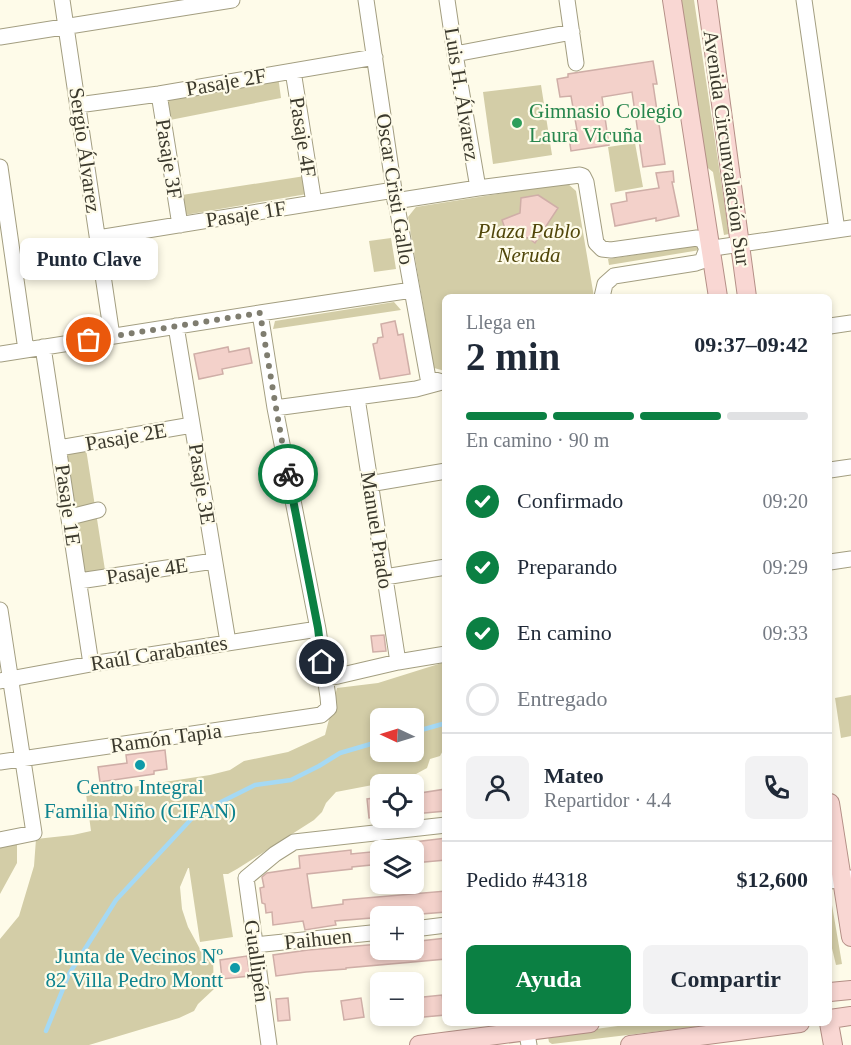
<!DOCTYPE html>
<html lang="es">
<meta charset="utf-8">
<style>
:root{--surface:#fff;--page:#f2f2f3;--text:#1f2937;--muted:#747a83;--line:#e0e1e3;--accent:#0b8043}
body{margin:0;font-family:Georgia,serif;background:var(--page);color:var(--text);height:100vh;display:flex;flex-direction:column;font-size:22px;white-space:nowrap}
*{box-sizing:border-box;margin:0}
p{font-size:20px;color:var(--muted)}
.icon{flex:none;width:33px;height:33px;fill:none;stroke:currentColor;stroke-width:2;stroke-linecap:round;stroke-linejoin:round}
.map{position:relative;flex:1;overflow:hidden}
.drawer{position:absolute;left:442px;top:294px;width:390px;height:732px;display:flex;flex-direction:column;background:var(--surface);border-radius:9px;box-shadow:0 3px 9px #0003}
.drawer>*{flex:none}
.needle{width:39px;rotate:274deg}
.fabs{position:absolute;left:370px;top:708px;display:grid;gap:12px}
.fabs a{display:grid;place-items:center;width:54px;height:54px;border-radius:9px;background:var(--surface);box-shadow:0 3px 9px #0003;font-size:30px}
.pin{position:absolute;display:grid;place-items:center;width:51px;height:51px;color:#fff;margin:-26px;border:3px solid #fff;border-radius:50%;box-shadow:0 2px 6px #0007}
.courier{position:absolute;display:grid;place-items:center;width:60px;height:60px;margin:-30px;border:4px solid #0b8043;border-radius:50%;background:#fff;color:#222;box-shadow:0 2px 8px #0007}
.bubble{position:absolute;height:42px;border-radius:9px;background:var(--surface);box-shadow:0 3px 9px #0003;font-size:20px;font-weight:700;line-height:42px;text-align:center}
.overview em{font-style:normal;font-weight:700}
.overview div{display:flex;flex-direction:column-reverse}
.overview{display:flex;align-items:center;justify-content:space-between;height:102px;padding:0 24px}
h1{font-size:39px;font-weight:700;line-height:45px}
.bar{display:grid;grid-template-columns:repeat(4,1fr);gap:9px 6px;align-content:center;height:72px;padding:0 24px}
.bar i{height:8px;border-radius:4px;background:var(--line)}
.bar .active{background:var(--accent)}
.bar p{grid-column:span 4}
.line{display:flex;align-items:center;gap:15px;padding:0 24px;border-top:2px solid var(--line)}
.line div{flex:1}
.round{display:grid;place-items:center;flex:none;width:63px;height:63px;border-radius:9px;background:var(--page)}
ol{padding:0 24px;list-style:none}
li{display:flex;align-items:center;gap:18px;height:66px}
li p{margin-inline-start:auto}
li .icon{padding:6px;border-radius:50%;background:var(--accent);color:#fff;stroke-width:4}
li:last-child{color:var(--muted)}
li i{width:33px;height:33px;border:3px solid var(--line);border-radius:50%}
.action{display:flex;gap:12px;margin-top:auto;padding:12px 24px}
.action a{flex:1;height:69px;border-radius:9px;background:var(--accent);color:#fff;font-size:24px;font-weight:700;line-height:69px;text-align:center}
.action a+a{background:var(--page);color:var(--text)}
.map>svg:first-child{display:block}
.green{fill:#d3cda7;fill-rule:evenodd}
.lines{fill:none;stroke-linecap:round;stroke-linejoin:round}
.stream{stroke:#a5d9f4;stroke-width:4.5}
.building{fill:#f3d1ca;stroke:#cfaea7;stroke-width:1.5}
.minor-casing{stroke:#a39e81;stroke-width:17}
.major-casing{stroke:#b48f86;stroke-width:20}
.minor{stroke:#fff;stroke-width:15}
.major{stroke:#f9d7d3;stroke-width:18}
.done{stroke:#7f7d6f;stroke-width:6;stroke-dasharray:0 10.8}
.route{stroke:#0b8043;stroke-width:8}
.leisure-dot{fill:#2e9e5b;stroke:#fefbe9;stroke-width:2}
.culture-dot{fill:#0f9aa8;stroke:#fefbe9;stroke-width:2}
.labels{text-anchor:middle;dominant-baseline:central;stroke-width:4.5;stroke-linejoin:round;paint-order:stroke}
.street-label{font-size:21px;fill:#3b392d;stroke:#fefbe9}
.leisure-label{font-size:21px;fill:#27864d;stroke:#fefbe9;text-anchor:start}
.park-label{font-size:21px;font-style:italic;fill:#504609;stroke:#fefbe9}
.culture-label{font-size:21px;fill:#0d838f;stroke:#fefbe9}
</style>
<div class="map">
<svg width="851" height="1045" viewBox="0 0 851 1045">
<rect width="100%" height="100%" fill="#fefbe9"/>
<path class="green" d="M680 0H694L729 234 724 235 713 172 704 165Z
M278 76 281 98 170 120 166 96Z
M541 85 552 155 493 164 483 92Z
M635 143 643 187 615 192 608 147Z
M305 176 307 194 185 215 182 195Z
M567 183 576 191 594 297H446L445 371 434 368 408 217 416 207Z
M391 238 396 269 374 272 369 241Z
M699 245 700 250 609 265 608 259Z
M394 302 401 310 273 329 275 321Z
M86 449 105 570 83 574 64 452Z
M445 662V747L440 756 430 759 427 768 416 774 383 783 336 792 326 803 322 812 314 820 237 869 228 874H223L233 937 200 942 189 868H188L180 887 182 909 188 927 200 949 213 959 214 989 198 1004 194 1011 179 1018 89 1045H0V939L19 916 34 866 36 839 73 835 91 831 86 794 210 775 230 770 244 761 288 752 325 735 337 688 378 683ZM381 718H414V752H381Z
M851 695V736L841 738 835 698Z
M17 843V863L0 894V846Z
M830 904 832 905 842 964 836 965 830 940Z
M640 1023H728L552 1044 549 1042 548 1037 551 1035Z"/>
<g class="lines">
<path class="stream" d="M414 732 446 723
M46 1031 69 974 116 900 195 815 255 785 291 780 319 766 340 753 381 741"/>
</g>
<path class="building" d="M653 61 657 84H653L665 164 643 167 632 92 602 97 609 145 571 151 568 131 577 130 571 96 560 97 557 79 568 77V74Z
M673 171 674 182H672L679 216 656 221V218L615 226 611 204 627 201 626 193 659 188 656 173Z
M538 195 558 208 535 243 528 238 519 236 509 240 502 220 520 213 521 198Z
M395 321 398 335 403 334 410 374 380 379 373 344 377 343 378 338 383 337 381 324Z
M228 347 229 352 249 348 252 363 222 369 223 374 199 379 194 354Z
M384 635 386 651 373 652 371 636Z
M165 750 167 769 154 771V774L100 782 98 767 127 763 126 755Z
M446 789V811L414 814V794Z
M381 797V816L369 818 367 799Z
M446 838V860L414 863V842Z
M351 850V854L381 851V864L352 867V869L307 874 312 908 343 904V900L446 891V912L335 921 336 925 305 930 303 921 273 925 272 912 266 913 265 904 262 903 260 888 264 887 262 877 267 873 300 868 299 856Z
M446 938V959L346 968V969L306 972 276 976 273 955 308 950 380 944 381 950H421L420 941Z
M247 956 250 976 222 979 220 960Z
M442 995 445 1015 414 1018V998Z
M288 998 290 1020 278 1021 276 999Z
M361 998 364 1017 344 1020 341 1001Z"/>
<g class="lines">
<g class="minor-casing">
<path id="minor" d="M62 0 112 336
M366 0 394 190 428 378 442 382H446
M447 0 455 54 478 188
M567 0 576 63
M804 0 837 230
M0 37 232 0
M455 54 572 32
M293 71 314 203
M159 94 180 225
M78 105 159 94 375 57
M0 167 26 350
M395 201 478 188 580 175 583 176 586 182 596 243 602 249 611 250 697 238 703 241 707 249
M98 238 394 190
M707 249 851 228
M602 297 605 284 614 276 696 263 702 261 707 249
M176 326 228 642
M830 326 851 323
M43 347 91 664
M0 354 260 313 412 290
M357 398 398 662
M275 408 416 389 442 382
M59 448 192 425
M830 470 851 467
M369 484 446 471
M70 517 98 510
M830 562 851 559
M385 577 446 567
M79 581 214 561
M0 610 34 833 0 840
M325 678 338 676 398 662 446 654
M0 681 91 664 318 629
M0 762 321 715 329 708 328 697 318 629 275 408 260 313
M830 881 851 878
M414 929 446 925
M254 945 381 932
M525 1023 529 1045
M269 1045 246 878 275 854 294 842 446 825"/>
</g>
<g class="major-casing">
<path id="major" d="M672 0 718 297
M707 0 747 297
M830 803 851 937
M830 992 851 990
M830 1019 851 1016
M829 1023 833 1045
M419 1045 590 1023
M630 1045 800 1023"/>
</g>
<use href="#minor" class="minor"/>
<use href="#major" class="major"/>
</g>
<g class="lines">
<path class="done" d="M89 340 260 313 276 408 288 474"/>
<path class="route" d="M288 474 318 628 322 662"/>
</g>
<circle class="leisure-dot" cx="517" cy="123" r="6"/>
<g class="culture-dot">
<circle cx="140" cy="765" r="6"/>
<circle cx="235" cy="968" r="6"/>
</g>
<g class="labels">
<g class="street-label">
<text transform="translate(226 82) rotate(-10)">Pasaje 2F</text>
<text transform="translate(462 94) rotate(81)">Luis H. Álvarez</text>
<text transform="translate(303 137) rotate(81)">Pasaje 4F</text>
<text transform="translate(727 148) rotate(82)">Avenida Circunvalación Sur</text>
<text transform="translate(85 150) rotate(82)">Sergio Álvarez</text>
<text transform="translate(169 159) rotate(81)">Pasaje 3F</text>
<text transform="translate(395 189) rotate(81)">Oscar Cristi Gallo</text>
<text transform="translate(246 214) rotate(-9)">Pasaje 1F</text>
<text transform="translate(126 437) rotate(-10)">Pasaje 2E</text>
<text transform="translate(202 484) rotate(81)">Pasaje 3E</text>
<text transform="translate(68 505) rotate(82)">Pasaje 1E</text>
<text transform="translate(377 530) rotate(81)">Manuel Prado</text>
<text transform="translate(147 571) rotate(-9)">Pasaje 4E</text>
<text transform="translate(159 653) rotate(-9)">Raúl Carabantes</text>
<text transform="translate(166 738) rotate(-8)">Ramón Tapia</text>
<text transform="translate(318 939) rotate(-6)">Paihuen</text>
<text transform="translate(257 961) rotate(82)">Guallipén</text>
</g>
<g class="leisure-label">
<text x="529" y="111">Gimnasio Colegio<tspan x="529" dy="24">Laura Vicuña</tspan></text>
</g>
<g class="park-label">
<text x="529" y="231">Plaza Pablo<tspan x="529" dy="24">Neruda</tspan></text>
</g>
<g class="culture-label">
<text x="140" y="787">Centro Integral<tspan x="140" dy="24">Familia Niño (CIFAN)</tspan></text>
<text x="223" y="956" text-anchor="end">Junta de Vecinos Nº<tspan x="223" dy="24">82 Villa Pedro Montt</tspan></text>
</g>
</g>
</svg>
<div class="fabs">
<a><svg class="needle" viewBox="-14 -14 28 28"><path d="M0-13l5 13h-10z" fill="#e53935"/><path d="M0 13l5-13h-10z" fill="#747a83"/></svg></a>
<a><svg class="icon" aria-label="locate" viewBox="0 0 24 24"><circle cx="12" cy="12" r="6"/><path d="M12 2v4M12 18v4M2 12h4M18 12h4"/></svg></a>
<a><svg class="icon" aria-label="layers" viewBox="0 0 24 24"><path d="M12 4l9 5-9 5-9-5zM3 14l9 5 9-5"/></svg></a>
<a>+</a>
<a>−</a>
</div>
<div class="pin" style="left:89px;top:340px;background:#ea580c"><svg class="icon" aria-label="bag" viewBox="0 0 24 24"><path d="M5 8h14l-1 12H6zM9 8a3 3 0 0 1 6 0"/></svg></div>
<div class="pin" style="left:322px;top:662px;background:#1f2937"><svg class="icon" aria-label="home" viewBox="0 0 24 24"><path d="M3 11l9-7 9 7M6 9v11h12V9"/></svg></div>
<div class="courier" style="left:288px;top:474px"><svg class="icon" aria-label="bike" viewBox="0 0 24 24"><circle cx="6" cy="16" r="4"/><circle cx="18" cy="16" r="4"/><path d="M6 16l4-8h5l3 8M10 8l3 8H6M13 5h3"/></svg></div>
<div class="bubble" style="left:20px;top:238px;width:138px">Punto Clave</div>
<section class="drawer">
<div class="overview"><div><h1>2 min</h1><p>Llega en</p></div><em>09:37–09:42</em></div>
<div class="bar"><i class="active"></i><i class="active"></i><i class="active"></i><i></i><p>En camino · 90 m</p></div>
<ol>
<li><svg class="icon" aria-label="check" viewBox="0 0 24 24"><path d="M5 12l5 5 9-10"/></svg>Confirmado<p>09:20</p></li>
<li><svg class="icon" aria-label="check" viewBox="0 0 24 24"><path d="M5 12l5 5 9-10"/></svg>Preparando<p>09:29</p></li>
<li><svg class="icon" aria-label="check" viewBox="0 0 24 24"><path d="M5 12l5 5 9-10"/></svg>En camino<p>09:33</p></li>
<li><i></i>Entregado</li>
</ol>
<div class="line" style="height:108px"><a class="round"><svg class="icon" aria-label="person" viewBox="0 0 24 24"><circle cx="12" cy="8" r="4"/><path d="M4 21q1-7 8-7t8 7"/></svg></a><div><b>Mateo</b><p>Repartidor · 4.4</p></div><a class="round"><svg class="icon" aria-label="phone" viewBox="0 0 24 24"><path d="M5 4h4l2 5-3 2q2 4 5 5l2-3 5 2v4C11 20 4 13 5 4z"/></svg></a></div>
<div class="line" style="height:78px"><div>Pedido #4318</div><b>$12,600</b></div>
<div class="action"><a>Ayuda</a><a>Compartir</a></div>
</section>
</div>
